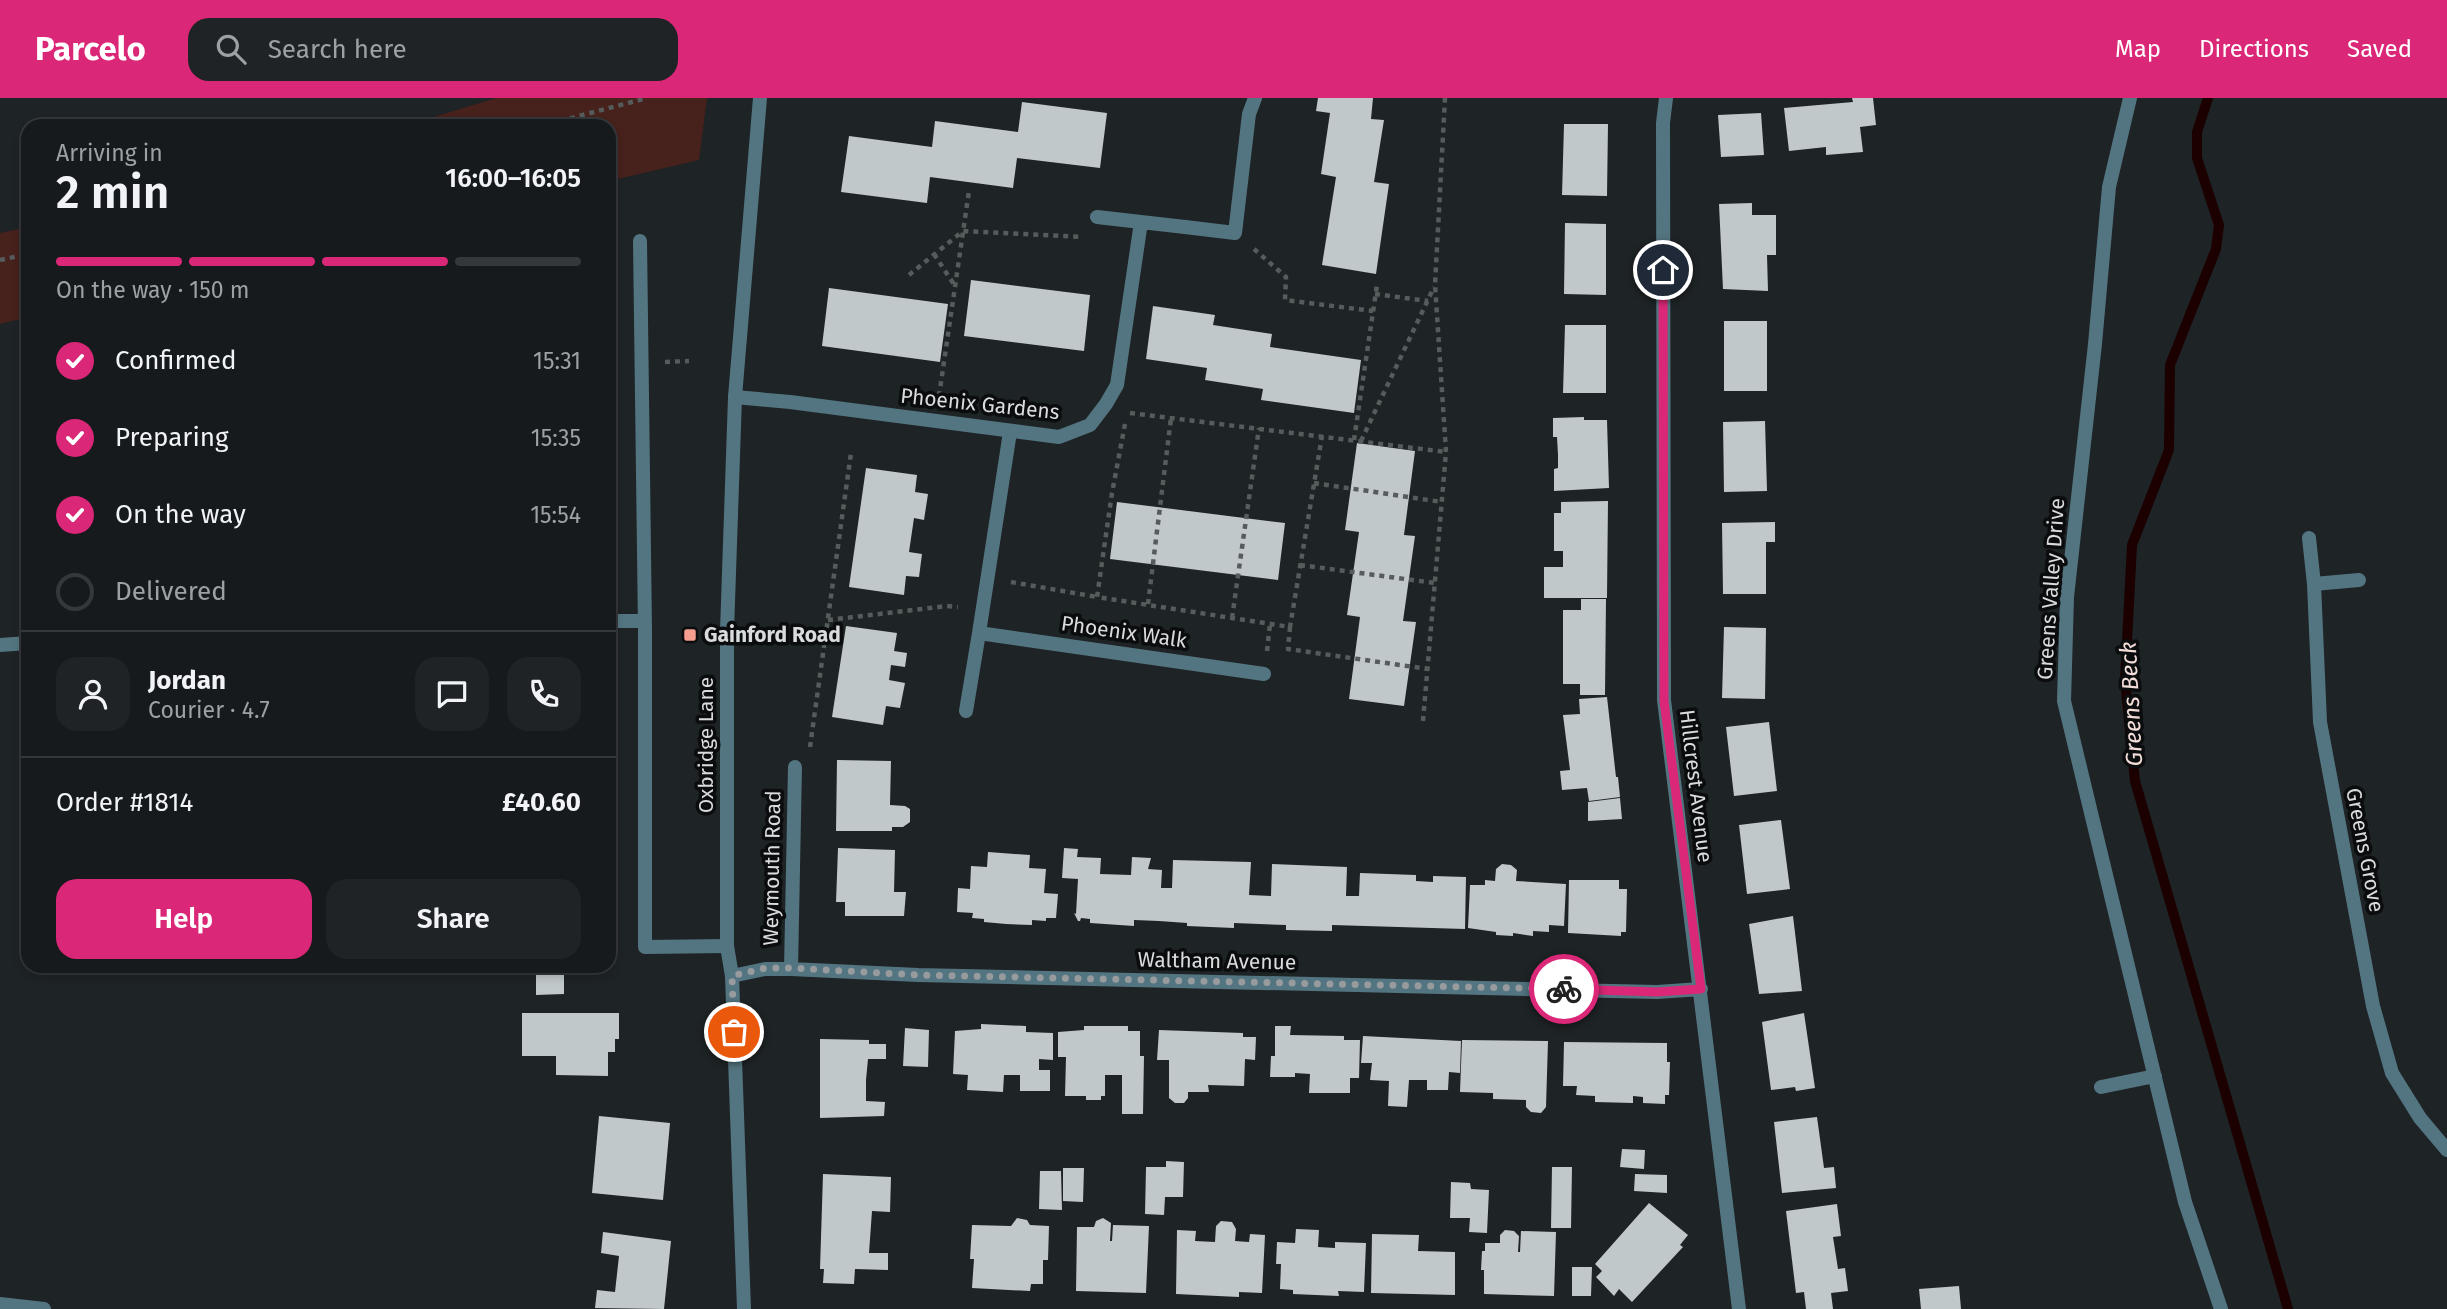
<!DOCTYPE html>
<meta charset="utf-8">
<style>
:root{--surface:#161a1c;--page:#1f2325;--text:#f1f3f6;--muted:#9ea1a3;--line:#35383b;--accent:#db2777}
body{margin:0;font-family:"Fira Sans",sans-serif;background:var(--page);color:var(--text);height:100vh;display:flex;flex-direction:column;font-size:26px;white-space:nowrap}
*{box-sizing:border-box;margin:0}
p{font-size:23px;color:var(--muted)}
.icon{flex:none;width:38px;height:38px;fill:none;stroke:currentColor;stroke-width:2;stroke-linecap:round;stroke-linejoin:round}
.map{position:relative;flex:1;overflow:hidden}
.drawer{position:absolute;left:21px;top:21px;width:595px;height:854px;display:flex;flex-direction:column;background:var(--surface);border-radius:21px;box-shadow:0 4px 10px #0003,0 0 0 2px var(--line)}
.drawer>*{flex:none}
.pin{position:absolute;display:grid;place-items:center;width:60px;height:60px;color:#fff;margin:-30px;border:4px solid #fff;border-radius:50%;box-shadow:0 2px 7px #0007}
.courier{position:absolute;display:grid;place-items:center;width:70px;height:70px;margin:-35px;border:5px solid #db2777;border-radius:50%;background:#fff;color:#222;box-shadow:0 2px 9px #0007}
.overview em{font-style:normal;font-weight:600}
.overview div{display:flex;flex-direction:column-reverse}
.overview{display:flex;align-items:center;justify-content:space-between;height:119px;padding:0 35px}
h1{font-size:46px;font-weight:600;line-height:52px}
.bar{display:grid;grid-template-columns:repeat(4,1fr);gap:10px 7px;align-content:center;height:84px;padding:0 35px}
.bar i{height:9px;border-radius:5px;background:var(--line)}
.bar .active{background:var(--accent)}
.bar p{grid-column:span 4}
.line{display:flex;align-items:center;gap:18px;padding:0 35px;border-top:2px solid var(--line)}
.line div{flex:1}
.round{display:grid;place-items:center;flex:none;width:74px;height:74px;border-radius:21px;background:var(--page)}
ol{padding:0 35px;list-style:none}
li{display:flex;align-items:center;gap:21px;height:77px}
li p{margin-inline-start:auto}
li .icon{padding:7px;border-radius:50%;background:var(--accent);color:#fff;stroke-width:4}
li:last-child{color:var(--muted)}
li i{width:38px;height:38px;border:4px solid var(--line);border-radius:50%}
.cta{display:flex;gap:14px;margin-top:auto;padding:14px 35px}
.cta a{flex:1;height:80px;border-radius:21px;background:var(--accent);color:#fff;font-size:28px;font-weight:600;line-height:80px;text-align:center}
.cta a+a{background:var(--page);color:var(--text)}
header{display:flex;align-items:center;gap:42px;box-sizing:border-box;height:98px;padding:0 35px;background:var(--accent);color:#fff}
header strong{font-size:33px}
nav{display:flex;gap:38px;margin-inline-start:auto;font-size:24px}
.search{width:490px;height:63px;background:var(--page);display:flex;align-items:center;gap:18px;box-sizing:border-box;padding:0 24px;border-radius:21px;color:var(--muted);font-size:26px}
.map>svg:first-child{display:block}
.green{fill:#47211c}
.lines{fill:none;stroke-linecap:round;stroke-linejoin:round}
.stream{stroke:#1c0000;stroke-width:10}
.building{fill:#c1c8ca}
.path{stroke:#565b5c;stroke-width:4.5;stroke-dasharray:5 5;stroke-linecap:butt}
.service{stroke:#537581;stroke-width:14}
.minor{stroke:#537581;stroke-width:14}
.tertiary{stroke:#537581;stroke-width:14}
.done{stroke:#989b9d;stroke-width:7;stroke-dasharray:0 12.6}
.route{stroke:#db2777;stroke-width:9}
.poi-dot{fill:#f59d8f;stroke:#0a0c0d;stroke-width:2.5}
.labels{text-anchor:middle;dominant-baseline:central;stroke-width:7;stroke-linejoin:round;paint-order:stroke}
.street-label{font-size:21px;fill:#d9dcdd;stroke:#0a0c0d}
.poi-label{font-size:21px;font-weight:bold;fill:#d9dcdd;stroke:#0a0c0d;text-anchor:start}
.water-label{font-size:23px;font-style:italic;fill:#f3ddd9;stroke:#0a0c0d}
</style>
<header>
<strong>Parcelo</strong>
<div class="search"><svg class="icon" aria-label="search" viewBox="0 0 24 24"><circle cx="10" cy="10" r="6"/><path d="M15 15l6 6"/></svg>Search here</div>
<nav><a>Map</a><a>Directions</a><a>Saved</a></nav>
</header>
<div class="map">
<svg width="2447" height="1211" viewBox="0 0 2447 1211">
<rect width="100%" height="100%" fill="#1e2325"/>
<path class="green" d="M496 0H707L699 62 609 83V28H404Z
M28 129V219L0 226V135Z"/>
<g class="lines">
<path class="stream" d="M2208 0 2197 34V60L2219 127 2216 151 2170 267 2169 352 2132 447 2125 582 2135 683 2288 1211"/>
</g>
<path class="building" d="M1318 0H1373L1371 21 1384 22 1374 84 1389 86 1376 176 1322 167 1336 79 1321 76 1330 15 1316 13Z
M1852 0H1873L1876 27 1860 29 1863 54 1826 57V49L1789 53 1784 10 1853 4Z
M1022 4 1107 15 1100 70 1017 60 1013 90 930 79 927 105 841 94 849 38 932 49 935 23 1018 34Z
M1761 15 1764 57 1721 59 1718 17Z
M1564 26H1608L1607 98 1562 97Z
M1752 105V117H1776V157H1767L1768 193 1723 191 1719 106Z
M1565 125 1606 126V197L1564 196Z
M971 182 1090 197 1084 253 964 238Z
M829 190 948 206 940 264 822 248Z
M1153 208 1215 217 1213 227 1272 236 1270 249 1361 262 1354 315 1261 302 1263 291 1205 282 1207 270 1146 261Z
M1724 223H1767V293H1724Z
M1565 227H1606V295H1563Z
M1584 319V322H1607L1609 390 1554 393V371L1558 370V357L1557 339H1553V320Z
M1765 323 1767 393 1724 394 1723 324Z
M1357 345 1415 353 1404 437 1415 438 1403 523 1416 524 1404 608 1349 601 1360 519 1347 517 1359 434 1345 432Z
M866 370 917 377 915 394 928 396 924 422 914 420 909 454 922 456 919 479 906 478 904 497 849 489Z
M1608 403 1607 500H1544V469H1563V453H1554V415H1561V404Z
M1117 404 1285 425 1278 482 1110 461Z
M1775 424V444H1766V496H1723L1722 425Z
M1581 501H1606L1605 597H1580V586H1563V512H1581Z
M846 528 897 535 894 553 907 555 905 569 891 567 889 582 905 585 900 610 886 608 883 627 832 619Z
M1724 529 1766 530 1765 601 1722 600Z
M1607 599 1616 679H1618L1620 699 1589 703 1587 690 1562 692 1560 673 1570 672 1563 617 1580 616 1579 601Z
M1769 624 1777 693 1734 698 1726 629Z
M837 662 891 663 890 707 905 708 910 711V724L903 729H892V733H836Z
M1620 700 1622 721 1588 723V704Z
M1781 722 1790 791 1747 796 1739 727Z
M838 750 895 752 894 794H906L904 818H845V804H836Z
M1064 750 1078 751 1077 759 1101 760 1100 776 1131 777 1132 759 1151 760 1148 771 1162 772 1161 790H1172L1173 762 1251 764 1249 797 1271 798 1272 766 1347 769 1346 798H1359L1360 775 1416 777V783L1433 784V778L1466 779 1465 831 1332 827V833L1286 832V827L1234 825V830L1187 828V825L1159 823 1134 822V828L1090 825V821L1081 820 1080 823H1078L1074 815 1076 816 1078 781 1062 780Z
M988 754 1030 757 1029 770 1046 771 1044 795 1058 796 1056 820H1046V823L1032 822V827L1006 826 984 824V821L972 820 973 815 957 814 958 790 970 791 971 768 987 769Z
M1502 766 1511 767 1517 772 1516 783 1566 786 1564 828 1549 827V834L1533 833V838L1513 835V838L1496 837V834L1468 830 1470 787H1485V782L1495 783 1496 771Z
M1569 782H1619V791H1627L1626 834H1621V838L1568 835Z
M1793 818 1802 893 1759 896 1749 826Z
M522 868H579V872H564V896L536 897V874H522Z
M522 915H619V941H615V954H608V978L556 977V958H522Z
M1804 915 1815 990 1796 993 1795 989 1771 992 1762 924Z
M981 926 1026 928V934L1053 935V962L1039 961V972H1050V993H1020V977H1004L1003 994 967 992 968 977 953 976 955 933 981 931Z
M1084 928H1128V933H1140V958H1144L1143 1016H1122V977H1105V998H1101V1002H1086V998H1065L1066 959H1058V934L1084 932Z
M1275 928H1291L1290 937 1344 938V942H1360L1359 980H1350V995H1309L1310 976 1295 975V979H1270L1271 958H1275Z
M905 930 929 932 928 969 903 968Z
M1159 932 1243 935V939H1256L1255 962 1245 961 1244 988 1208 987 1209 994H1188V1000L1184 1005H1175L1169 1000V962H1157Z
M1363 938 1461 943 1460 975 1449 974 1448 992H1427V982H1409L1407 1009 1388 1008 1389 983 1370 982 1372 965H1361Z
M820 941 869 942V946H886V961H868L866 982V1003L885 1004 884 1018 820 1020Z
M1462 942 1548 943 1546 1009 1541 1015 1531 1014 1526 1009V1002L1493 1001V995L1460 994Z
M1564 944 1667 945V964H1670L1669 997H1665V1006L1643 1005V999L1633 998V1005L1595 1004V998L1576 997 1577 988H1563Z
M599 1018 670 1025 663 1102 592 1095Z
M1817 1019 1824 1070 1834 1069 1836 1090 1782 1095 1774 1024Z
M1622 1051 1645 1052 1644 1071 1620 1069Z
M1166 1063 1184 1064 1183 1099H1165L1164 1117 1145 1116 1146 1069H1166Z
M1552 1069H1572L1571 1130H1551Z
M1063 1070H1084L1083 1104 1063 1103Z
M1040 1073H1061L1062 1112 1039 1111Z
M823 1076 891 1079 890 1114 872 1113 869 1155H888V1172L855 1171 854 1186 823 1185 824 1171H820Z
M1635 1076 1667 1077V1095L1634 1093Z
M1451 1084 1470 1085 1471 1091 1489 1092 1487 1135 1469 1134 1470 1120H1450Z
M1649 1105 1688 1137 1680 1147 1683 1149 1632 1204 1619 1191 1614 1198 1596 1179 1602 1173 1595 1166Z
M1837 1106 1841 1138 1833 1139 1838 1171 1845 1170 1848 1193 1831 1195 1833 1211H1806L1804 1194 1796 1195 1786 1113Z
M1017 1120 1027 1122 1030 1127 1049 1128 1048 1162H1043V1186H1031L1030 1193 972 1190 974 1161H970L972 1127 1011 1128Z
M1103 1120 1111 1125 1110 1143H1112L1113 1127 1149 1128 1146 1195 1076 1193 1077 1129H1094L1096 1123Z
M1221 1123 1232 1124 1236 1131 1235 1143 1249 1144 1250 1136 1265 1137 1262 1195 1239 1194V1199L1176 1196 1177 1132 1196 1133 1195 1143 1215 1144 1216 1128Z
M1296 1131 1319 1132 1318 1149 1335 1150V1144L1366 1145 1364 1194 1338 1193 1339 1198 1293 1196V1192L1280 1191 1281 1166H1276L1277 1144 1295 1145Z
M1505 1132 1514 1133 1519 1138 1518 1154H1520L1521 1133 1556 1134 1554 1198 1484 1196V1172H1481L1482 1153H1485V1145H1500V1137Z
M603 1134 671 1143 664 1211 595 1210 597 1192 615 1194 619 1158 601 1155Z
M1372 1136 1419 1137 1418 1153 1455 1154V1197L1371 1195Z
M1572 1169H1592L1591 1198H1572Z
M1959 1188 1961 1211H1921L1919 1191Z"/>
<g class="lines">
<path class="path" d="M541 28 647 0
M1254 151 1286 179 1285 202 1373 213
M934 156 955 188
M0 162 28 156
M909 177 963 133 1081 139
M1375 196 1428 203
M665 264 689 263
M939 298 969 93
M1130 315 1446 354
M1125 326 1112 395 1097 499 1290 529 1322 338
M1354 342 1377 187
M1361 343 1434 189
M1314 385 1442 404
M1300 467 1435 485
M1011 484 1097 499
M1148 506 1171 320
M1232 520 1259 330
M828 522 947 508 958 509
M1290 529 1288 551 1428 571
M1267 553 1270 526
M1423 623 1446 354 1435 187 1445 0
M810 649 851 355"/>
<path class="service" d="M1185 129 1235 135 1249 16 1255 0"/>
<path class="minor" d="M1666 0 1663 25 1664 602 1739 1211
M2130 0 2109 89 2095 246 2067 499 2064 603 2185 1104 2221 1211
M1097 119 1185 129
M640 143 645 531V849L727 848
M735 299 790 304 1059 339 1090 327 1106 306 1117 287 1141 124
M1010 334 979 535 1264 576
M2309 440 2314 486 2320 624 2373 908 2392 975 2420 1020 2447 1052
M2314 486 2359 482
M609 523H645
M0 547 28 545
M966 613 979 535
M791 871 795 669
M732 878 765 871H791L918 877 1657 894 1701 891
M2101 989 2155 978
M0 1206 44 1211"/>
<path class="tertiary" d="M744 1211 732 878 727 848V533L735 299 760 0"/>
</g>
<g class="lines">
<path class="done" d="M734 934 732 878 765 870H791L918 877 1564 891"/>
<path class="route" d="M1564 891 1657 894 1701 891 1664 603 1663 172"/>
</g>
<rect class="poi-dot" x="683" y="530" width="14" height="14" rx="3.5"/>
<g class="labels">
<g class="street-label">
<text transform="translate(980 306) rotate(6)">Phoenix Gardens</text>
<text transform="translate(2051 491) rotate(-86)">Greens Valley Drive</text>
<text transform="translate(1124 534) rotate(8)">Phoenix Walk</text>
<text transform="translate(706 647) rotate(-90)">Oxbridge Lane</text>
<text transform="translate(1696 688) rotate(83)">Hillcrest Avenue</text>
<text transform="translate(2365 752) rotate(79)">Greens Grove</text>
<text transform="translate(772 770) rotate(-89)">Weymouth Road</text>
<text transform="translate(1217 863) rotate(1)">Waltham Avenue</text>
</g>
<g class="poi-label">
<text x="704" y="537">Gainford Road</text>
</g>
<g class="water-label">
<text transform="translate(2131 606) rotate(-93)">Greens Beck</text>
</g>
</g>
</svg>
<div class="pin" style="left:734px;top:934px;background:#ea580c"><svg class="icon" aria-label="bag" viewBox="0 0 24 24"><path d="M5 8h14l-1 12H6zM9 8a3 3 0 0 1 6 0"/></svg></div>
<div class="pin" style="left:1663px;top:172px;background:#1f2937"><svg class="icon" aria-label="home" viewBox="0 0 24 24"><path d="M3 11l9-7 9 7M6 9v11h12V9"/></svg></div>
<div class="courier" style="left:1564px;top:891px"><svg class="icon" aria-label="bike" viewBox="0 0 24 24"><circle cx="6" cy="16" r="4"/><circle cx="18" cy="16" r="4"/><path d="M6 16l4-8h5l3 8M10 8l3 8H6M13 5h3"/></svg></div>
<section class="drawer">
<div class="overview"><div><h1>2 min</h1><p>Arriving in</p></div><em>16:00–16:05</em></div>
<div class="bar"><i class="active"></i><i class="active"></i><i class="active"></i><i></i><p>On the way · 150 m</p></div>
<ol>
<li><svg class="icon" aria-label="check" viewBox="0 0 24 24"><path d="M5 12l5 5 9-10"/></svg>Confirmed<p>15:31</p></li>
<li><svg class="icon" aria-label="check" viewBox="0 0 24 24"><path d="M5 12l5 5 9-10"/></svg>Preparing<p>15:35</p></li>
<li><svg class="icon" aria-label="check" viewBox="0 0 24 24"><path d="M5 12l5 5 9-10"/></svg>On the way<p>15:54</p></li>
<li><i></i>Delivered</li>
</ol>
<div class="line" style="height:126px"><a class="round"><svg class="icon" aria-label="person" viewBox="0 0 24 24"><circle cx="12" cy="8" r="4"/><path d="M4 21q1-7 8-7t8 7"/></svg></a><div><b>Jordan</b><p>Courier · 4.7</p></div><a class="round"><svg class="icon" aria-label="chat" viewBox="0 0 24 24"><path d="M4 5h16v11H9l-5 4z"/></svg></a><a class="round"><svg class="icon" aria-label="phone" viewBox="0 0 24 24"><path d="M5 4h4l2 5-3 2q2 4 5 5l2-3 5 2v4C11 20 4 13 5 4z"/></svg></a></div>
<div class="line" style="height:91px"><div>Order #1814</div><b>£40.60</b></div>
<div class="cta"><a>Help</a><a>Share</a></div>
</section>
</div>
